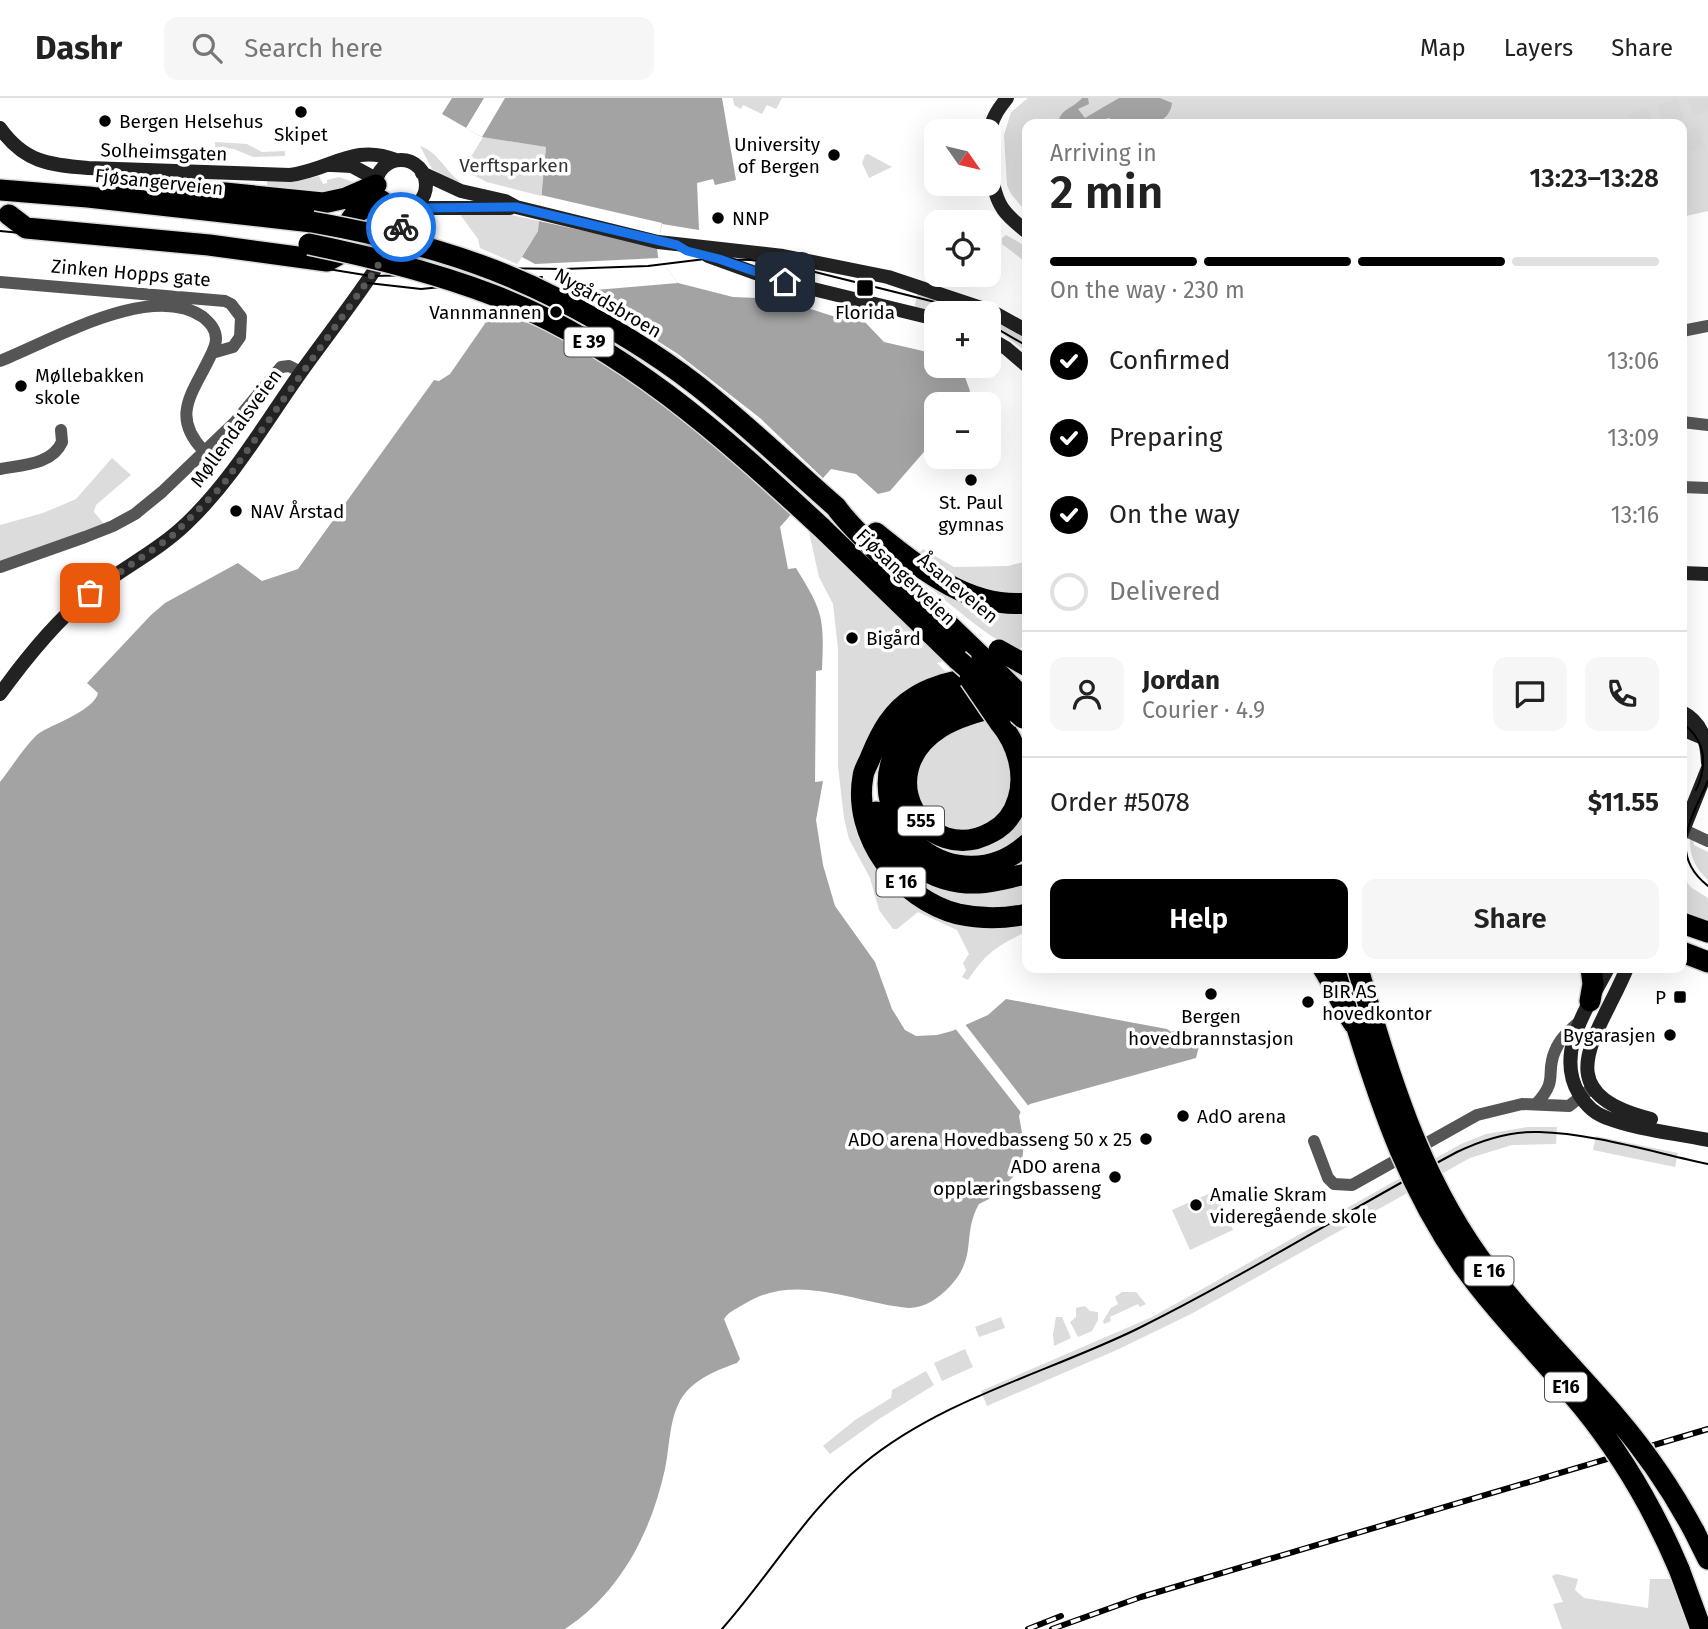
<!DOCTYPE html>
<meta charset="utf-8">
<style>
:root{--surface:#fff;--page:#f6f6f6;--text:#222;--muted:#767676;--line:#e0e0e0;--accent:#000}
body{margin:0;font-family:"Fira Sans",sans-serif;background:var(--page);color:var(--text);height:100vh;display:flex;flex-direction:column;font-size:26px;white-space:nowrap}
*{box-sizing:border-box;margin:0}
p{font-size:23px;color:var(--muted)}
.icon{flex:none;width:38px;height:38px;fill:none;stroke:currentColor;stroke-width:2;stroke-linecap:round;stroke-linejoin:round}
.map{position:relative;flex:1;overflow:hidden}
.details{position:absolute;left:1022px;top:21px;width:665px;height:854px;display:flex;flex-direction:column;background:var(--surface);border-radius:14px;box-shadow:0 7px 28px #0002}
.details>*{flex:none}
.needle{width:46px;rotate:124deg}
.tools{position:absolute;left:924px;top:21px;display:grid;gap:14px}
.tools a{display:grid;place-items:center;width:77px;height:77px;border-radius:14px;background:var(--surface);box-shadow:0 7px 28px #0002;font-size:35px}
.pin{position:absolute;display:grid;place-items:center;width:60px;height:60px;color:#fff;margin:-30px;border-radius:14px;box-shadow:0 4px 10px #0006}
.courier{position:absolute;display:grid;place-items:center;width:70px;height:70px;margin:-35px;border:5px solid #1a73e8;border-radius:50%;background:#fff;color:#222;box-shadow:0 2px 9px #0007}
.headline em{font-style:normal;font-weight:600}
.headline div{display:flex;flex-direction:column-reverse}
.headline{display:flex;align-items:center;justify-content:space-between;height:119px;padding:0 28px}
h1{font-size:46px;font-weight:600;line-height:52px}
.bar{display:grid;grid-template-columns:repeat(4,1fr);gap:10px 7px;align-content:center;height:84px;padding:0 28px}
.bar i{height:9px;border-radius:5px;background:var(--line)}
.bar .active{background:var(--accent)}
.bar p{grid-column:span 4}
.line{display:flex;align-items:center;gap:18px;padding:0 28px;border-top:2px solid var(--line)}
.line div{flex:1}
.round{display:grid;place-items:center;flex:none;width:74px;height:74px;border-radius:14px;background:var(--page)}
ol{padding:0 28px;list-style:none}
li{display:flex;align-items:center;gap:21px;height:77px}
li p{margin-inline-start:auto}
li .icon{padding:7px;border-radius:50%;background:var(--accent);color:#fff;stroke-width:4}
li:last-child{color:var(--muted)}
li i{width:38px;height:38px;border:4px solid var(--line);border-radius:50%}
.action{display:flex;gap:14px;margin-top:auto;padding:14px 28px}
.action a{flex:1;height:80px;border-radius:14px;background:var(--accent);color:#fff;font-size:28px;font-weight:600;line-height:80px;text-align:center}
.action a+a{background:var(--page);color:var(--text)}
header{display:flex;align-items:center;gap:42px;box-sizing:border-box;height:98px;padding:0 35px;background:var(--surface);border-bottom:2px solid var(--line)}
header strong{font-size:33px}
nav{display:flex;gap:38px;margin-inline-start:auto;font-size:24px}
.search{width:490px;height:63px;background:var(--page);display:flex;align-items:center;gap:18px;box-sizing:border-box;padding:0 24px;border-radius:14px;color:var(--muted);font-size:26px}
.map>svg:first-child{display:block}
.green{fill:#dcdcdc}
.water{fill:#a3a3a3}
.pier{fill:#fff}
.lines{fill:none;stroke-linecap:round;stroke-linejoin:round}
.highway-tunnel{stroke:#d9d9d9;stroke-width:21;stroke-dasharray:21 10;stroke-linecap:butt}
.highway-casing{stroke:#dbdbdb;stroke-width:24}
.street{stroke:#555;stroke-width:12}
.secondary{stroke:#222;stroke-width:14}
.highway{stroke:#000;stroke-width:21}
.tram{stroke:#000;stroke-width:2}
.rail-casing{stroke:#000;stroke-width:6}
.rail{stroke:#fff;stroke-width:3.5;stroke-dasharray:10;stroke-linecap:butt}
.highway-bridge-casing{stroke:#dbdbdb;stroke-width:24;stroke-linecap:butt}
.highway-bridge{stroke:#000;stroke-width:21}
.done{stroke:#595959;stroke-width:7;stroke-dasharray:0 12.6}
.route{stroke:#1a73e8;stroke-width:9}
.poi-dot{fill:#000;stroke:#fff;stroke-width:2.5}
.labels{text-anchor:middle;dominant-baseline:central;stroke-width:7;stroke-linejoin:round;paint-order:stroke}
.shield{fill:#fff;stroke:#4c4c4c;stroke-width:2}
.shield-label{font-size:18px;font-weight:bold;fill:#000}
.poi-label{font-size:19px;fill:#000;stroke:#fff;text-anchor:start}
.street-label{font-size:19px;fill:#000;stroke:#fff}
.park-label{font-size:19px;fill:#333;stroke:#fff}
</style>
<header>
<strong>Dashr</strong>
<div class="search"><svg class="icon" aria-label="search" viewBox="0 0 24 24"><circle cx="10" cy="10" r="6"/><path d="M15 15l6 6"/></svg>Search here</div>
<nav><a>Map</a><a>Layers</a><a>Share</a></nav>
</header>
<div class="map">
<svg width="1708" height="1531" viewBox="0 0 1708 1531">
<rect width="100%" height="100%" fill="#fff"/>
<path class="green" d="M733 0H782L776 11 767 7 762 16 743 7 741 11 734 7Z
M1028 0H1708V113L1682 119V26H1027V115L1011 96 1007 87 1004 37 1011 14Z
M483 39 546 49 541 98 487 84 463 72Z
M215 44 247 46 262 54 285 53V58L253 59 234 51 215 49Z
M420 48C438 54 445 72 459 83L457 87 432 71Z
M868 56 892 69 869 80 862 65 865 57Z
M319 78 323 86 327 85V82L339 79 353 84C332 103 293 92 267 89V83L301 82Z
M497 114 539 123 538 133 517 166 480 150 478 141 459 115Z
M1006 137 1027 149V165L1002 146V140Z
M918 192 987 215H936L914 212Z
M989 216 1027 236V254L1003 236 989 229Z
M112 360 131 377 96 407 94 414 105 427 0 466V427L43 415 76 401Z
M809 434 944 563 937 565 951 579 896 609 862 650 857 672 877 769 987 828 1012 830 1027 826V833C998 848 987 853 968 882L962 879 966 872 963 865 969 856 957 832 918 814 897 831H893L879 812 870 780 849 741 844 720 838 668V551L833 506 819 479Z
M923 451 954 469 1008 468 1027 463V500L976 492 917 457Z
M922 483 1027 513V547L1015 553C981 533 952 508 922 483Z
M986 617 1012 663 1010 702 991 727 955 735 926 719 913 682 935 641Z
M1027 686V732C1001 759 950 770 922 738 915 730 910 719 904 710L978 746Z
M1690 739 1693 741 1694 747 1708 754V782C1695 770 1689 757 1690 739Z
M891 759 1027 785V811L998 816 934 802Z
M1682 779 1692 790 1708 800V823L1682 815Z
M1528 1029H1557L1556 1046 1512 1047 1470 1060 1191 1216 1119 1251 987 1308 981 1293 1152 1219 1461 1046 1486 1036Z
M1596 1038 1678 1055 1675 1069 1593 1052Z
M1215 1093 1233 1132 1190 1152 1172 1112Z
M1122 1194H1136L1146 1206 1140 1209 1138 1206 1110 1219 1111 1223 1104 1226 1103 1223 1111 1210 1118 1206 1115 1199Z
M1085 1208 1090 1213 1098 1214V1222L1092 1233 1078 1239 1070 1224 1076 1219V1210Z
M1001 1219 1005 1230 979 1239 975 1229Z
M1056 1219H1062L1071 1240 1054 1248 1053 1236Z
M965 1251 973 1269 942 1283 934 1265Z
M926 1273 934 1287 879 1321 830 1356 823 1348 855 1322 891 1300 892 1292Z
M1557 1476 1578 1481 1575 1492 1584 1500 1648 1510 1650 1481H1670L1689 1531H1562L1553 1506 1563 1504 1552 1478Z"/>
<path class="water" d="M452 0H722L736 82 715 87 713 81 697 85 699 132 662 126 657 149 658 159 678 185 733 199 779 201 842 221 863 222 884 244 936 256V268H961L970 293 964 306H936V340L890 393 878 396 856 376 831 371 780 429 788 471 796 470C824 515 824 520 822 572L816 573 815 684 823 683 816 722 823 767 835 808 875 864 892 911 905 932 916 938 937 937 952 933 988 917 1006 901 1167 931 1171 934 1176 932 1202 937 1196 960 1030 1006 1021 1013 1019 1018 1024 1046 1021 1071 993 1099 979 1106C960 1140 981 1161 943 1195 932 1204 924 1209 909 1210 856 1205 796 1174 746 1205 738 1210 729 1213 724 1221L740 1261 737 1265C717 1272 695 1281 683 1298 669 1318 670 1348 665 1371 651 1435 620 1495 565 1531H0V684C9 673 31 639 41 634 56 625 94 612 98 595L87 585 151 517 165 505 238 465 262 483 298 471 434 282 439 283 450 276 484 227 502 191 538 133 546 49 482 39 442 16Z
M1082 0H1088L1089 6 1078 11 1085 20 1119 0H1160L1172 5C1169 33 1127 32 1109 20L1099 23 1097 26H1058C1060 10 1073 11 1082 0Z"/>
<path class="pier" d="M484 0H505L482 39 466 30Z
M541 97 662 125 657 149 539 123Z
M522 159 535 166 659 160 678 185 572 194 634 228 678 256 760 320 826 383 793 419 738 364 655 298 603 264 547 233 489 209 513 167 516 168Z
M964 925 1030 1010 1023 1017 954 929Z"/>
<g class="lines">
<path class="highway-tunnel" d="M1631 26 1708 2
M1682 45 1708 37"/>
<g class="highway-casing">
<path id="highway" d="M0 92 88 99 312 124
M126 92 225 95 323 105 346 100 376 87
M9 117 26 130 209 147 327 163 338 157C350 126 345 113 382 103
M554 199C603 224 651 252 695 286 744 324 789 368 836 409 854 434 880 453 898 478L982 559
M821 429 958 562
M876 435C919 469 968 511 1027 505
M986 576C962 583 936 585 915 599 892 613 881 634 871 658 869 664 864 671 863 678 852 739 900 801 958 816 981 821 1004 821 1027 816
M999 597C976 601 951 601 931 612 917 620 905 633 898 647 856 730 958 808 1027 746
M1000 625C1017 646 1026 675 1018 701 1014 715 1005 727 992 734 926 771 867 675 941 629 961 617 985 612 1007 606
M876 714C890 758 933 787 979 785 995 784 1011 779 1027 776
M1682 825 1708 834
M1682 854 1708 864
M1323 870C1336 890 1343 912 1357 930
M1343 870 1353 904
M1590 903 1593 886 1591 870
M1694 1433 1708 1461
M1679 1471 1701 1531"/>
</g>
<path class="street" d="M0 184 225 203 231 206 241 219 240 239 233 249 212 255
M1682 233 1708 228
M0 263C51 243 151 183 203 219 210 225 216 231 216 241 216 248 212 255 209 261 192 296 171 318 203 352
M1682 324 1708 327
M0 371C21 367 52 367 62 344L61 332
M1682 389 1708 390
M0 469 85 439 113 428 135 416 162 394 235 324 281 269 289 268 301 274
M1682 731 1708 743
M1537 1005C1559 981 1545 976 1555 953 1560 940 1571 931 1581 922
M1314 1043 1328 1080 1334 1086 1352 1087 1477 1017 1522 1006 1569 1008 1592 990"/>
<path class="secondary" d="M1007 0C1000 9 993 18 991 29 986 49 991 94 1003 111 1009 120 1019 127 1027 134
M0 30C24 64 49 67 88 70L290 77C331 72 353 45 396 62
M376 87a25 25 0 1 1 50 0a25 25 0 1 1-50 0Z
M332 67 352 68 376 81
M422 75 461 93 505 103 516 109 658 144 783 158 888 179 993 214 1027 233
M386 107 388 147
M415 107 422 110H510
M708 158 772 181 936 221
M989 240 1006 250 1027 268
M1682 475 1708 476
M0 596C26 560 54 525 88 497 120 471 157 454 187 425 232 382 263 328 299 277 338 222 382 170 411 109
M1682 614C1702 624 1707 643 1708 665
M1682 631 1708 642
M1682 735 1708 670
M1608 870C1589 907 1554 954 1579 996 1585 1006 1595 1016 1607 1020 1638 1032 1675 1035 1708 1042
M1627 870C1599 938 1543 994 1651 1021"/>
<use href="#highway" class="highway"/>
<path class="tram" d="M0 133 235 156 371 178 424 177 494 170 563 171 648 168 705 161 751 162 791 168 979 215
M368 185 421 191 542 179
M989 226 1027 248
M1682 625C1706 642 1708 667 1696 692
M1708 683C1692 719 1667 756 1708 788
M722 1531C770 1477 807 1412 863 1366 942 1301 1047 1275 1137 1231 1246 1177 1350 1111 1457 1054 1482 1042 1511 1033 1539 1034 1591 1035 1656 1055 1708 1066"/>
<g class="rail-casing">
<path id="rail" d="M1028 1531 1061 1518
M1052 1531 1141 1499 1708 1331"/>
</g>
<use href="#rail" class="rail"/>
<g class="highway-bridge-casing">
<path id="highway-bridge" d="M312 124C396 139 478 160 554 199
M309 146C372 159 433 174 493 197 621 246 723 338 821 429
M999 552 1027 568
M982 559 1027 604
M958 562 1023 620
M970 581 1000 625
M1358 871C1388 972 1416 1071 1478 1158 1519 1216 1570 1265 1616 1319 1646 1354 1672 1392 1694 1433
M1357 930C1384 1017 1410 1091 1462 1166 1498 1217 1543 1260 1582 1308 1622 1357 1654 1412 1679 1471"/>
</g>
<use href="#highway-bridge" class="highway-bridge"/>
</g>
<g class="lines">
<path class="done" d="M90 495 171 439 222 388 374 174 401 129"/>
<path class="route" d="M401 129 411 109 415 107 422 110 516 109 677 147 687 153 719 161 785 184"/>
</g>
<g class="poi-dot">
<circle cx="301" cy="14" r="7"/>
<circle cx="105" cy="23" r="7"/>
<circle cx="834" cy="57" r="7"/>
<circle cx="718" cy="120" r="7"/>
<rect x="856" y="181" width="18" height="18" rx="3.5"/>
<circle cx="556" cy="214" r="7"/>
<circle cx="21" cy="288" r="7"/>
<circle cx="971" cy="382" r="7"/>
<circle cx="236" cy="413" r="7"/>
<circle cx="852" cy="540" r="7"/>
<circle cx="1211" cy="896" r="7"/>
<rect x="1673" y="892" width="14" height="14" rx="3.5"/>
<circle cx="1308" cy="904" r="7"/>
<circle cx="1670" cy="937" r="7"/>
<circle cx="1183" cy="1018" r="7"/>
<circle cx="1146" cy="1041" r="7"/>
<circle cx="1115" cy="1079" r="7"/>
<circle cx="1196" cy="1107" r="7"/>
</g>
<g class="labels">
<g class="shield">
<rect x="564.5" y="229.5" width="49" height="29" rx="5"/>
<rect x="898" y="708.5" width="46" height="29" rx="5"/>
<rect x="876.5" y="769.5" width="49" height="29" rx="5"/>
<rect x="1464.5" y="1158.5" width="49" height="29" rx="5"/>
<rect x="1545" y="1274.5" width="42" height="29" rx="5"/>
</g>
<g class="shield-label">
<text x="589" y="244">E 39</text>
<text x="921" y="723">555</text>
<text x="901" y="784">E 16</text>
<text x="1489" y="1173">E 16</text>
<text x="1566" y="1289">E16</text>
</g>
<g class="poi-label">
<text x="119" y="23">Bergen Helsehus</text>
<text x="301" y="36" text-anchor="middle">Skipet</text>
<text x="820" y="46" text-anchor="end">University<tspan x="820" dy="22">of Bergen</tspan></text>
<text x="732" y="120">NNP</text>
<text x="542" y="214" text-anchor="end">Vannmannen</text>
<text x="865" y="214" text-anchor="middle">Florida</text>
<text x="35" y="277">Møllebakken<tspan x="35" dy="22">skole</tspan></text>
<text x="971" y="404" text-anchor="middle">St. Paul<tspan x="971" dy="22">gymnas</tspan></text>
<text x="250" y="413">NAV Årstad</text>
<text x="866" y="540">Bigård</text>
<text x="1322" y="893">BIR AS<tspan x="1322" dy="22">hovedkontor</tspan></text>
<text x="1666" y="899" text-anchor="end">P</text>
<text x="1211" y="918" text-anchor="middle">Bergen<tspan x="1211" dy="22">hovedbrannstasjon</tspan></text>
<text x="1656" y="937" text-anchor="end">Bygarasjen</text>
<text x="1197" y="1018">AdO arena</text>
<text x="1132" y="1041" text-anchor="end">ADO arena Hovedbasseng 50 x 25</text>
<text x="1101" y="1068" text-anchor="end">ADO arena<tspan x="1101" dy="22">opplæringsbasseng</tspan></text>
<text x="1210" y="1096">Amalie Skram<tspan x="1210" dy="22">videregående skole</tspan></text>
</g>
<g class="street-label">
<text transform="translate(164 54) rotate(2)">Solheimsgaten</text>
<text transform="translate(159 84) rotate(6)">Fjøsangerveien</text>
<text transform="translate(131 175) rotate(5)">Zinken Hopps gate</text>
<text transform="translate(608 205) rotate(30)">Nygårdsbroen</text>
<text transform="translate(236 330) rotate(-54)">Møllendalsveien</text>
<text transform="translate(906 479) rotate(44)">Fjøsangerveien</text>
<text transform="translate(958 490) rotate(40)">Åsaneveien</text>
</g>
<g class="park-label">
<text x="514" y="67">Verftsparken</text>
</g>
</g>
</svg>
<div class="tools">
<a><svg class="needle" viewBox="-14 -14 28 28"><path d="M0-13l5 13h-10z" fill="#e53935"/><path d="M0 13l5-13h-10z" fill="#767676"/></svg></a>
<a><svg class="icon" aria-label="locate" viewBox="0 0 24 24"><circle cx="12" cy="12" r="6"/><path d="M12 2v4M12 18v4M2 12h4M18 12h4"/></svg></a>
<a>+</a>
<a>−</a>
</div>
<div class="pin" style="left:90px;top:495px;background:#ea580c"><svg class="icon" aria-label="bag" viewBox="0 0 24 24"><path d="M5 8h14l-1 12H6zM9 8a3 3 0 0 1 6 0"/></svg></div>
<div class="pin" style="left:785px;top:184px;background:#1f2937"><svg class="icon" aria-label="home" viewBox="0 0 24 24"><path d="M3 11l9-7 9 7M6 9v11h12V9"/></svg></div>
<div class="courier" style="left:401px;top:129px"><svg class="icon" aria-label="bike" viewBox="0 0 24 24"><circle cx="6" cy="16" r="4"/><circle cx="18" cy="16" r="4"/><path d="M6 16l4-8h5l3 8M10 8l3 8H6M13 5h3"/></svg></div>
<section class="details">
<div class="headline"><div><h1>2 min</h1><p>Arriving in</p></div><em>13:23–13:28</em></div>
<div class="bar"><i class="active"></i><i class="active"></i><i class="active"></i><i></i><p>On the way · 230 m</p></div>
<ol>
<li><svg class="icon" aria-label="check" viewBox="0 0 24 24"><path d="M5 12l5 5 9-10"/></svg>Confirmed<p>13:06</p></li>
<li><svg class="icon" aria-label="check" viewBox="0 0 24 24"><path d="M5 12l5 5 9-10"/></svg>Preparing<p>13:09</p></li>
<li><svg class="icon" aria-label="check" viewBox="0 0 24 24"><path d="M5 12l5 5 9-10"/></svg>On the way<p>13:16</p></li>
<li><i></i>Delivered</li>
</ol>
<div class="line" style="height:126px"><a class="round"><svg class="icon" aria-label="person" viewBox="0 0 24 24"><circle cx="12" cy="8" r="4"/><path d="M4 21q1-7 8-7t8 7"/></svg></a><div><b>Jordan</b><p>Courier · 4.9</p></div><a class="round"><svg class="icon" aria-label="chat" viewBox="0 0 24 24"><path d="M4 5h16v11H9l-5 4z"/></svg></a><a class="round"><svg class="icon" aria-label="phone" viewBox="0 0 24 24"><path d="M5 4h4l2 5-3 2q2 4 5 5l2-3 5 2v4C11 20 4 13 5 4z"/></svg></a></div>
<div class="line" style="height:91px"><div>Order #5078</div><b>$11.55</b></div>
<div class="action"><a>Help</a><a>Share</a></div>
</section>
</div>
